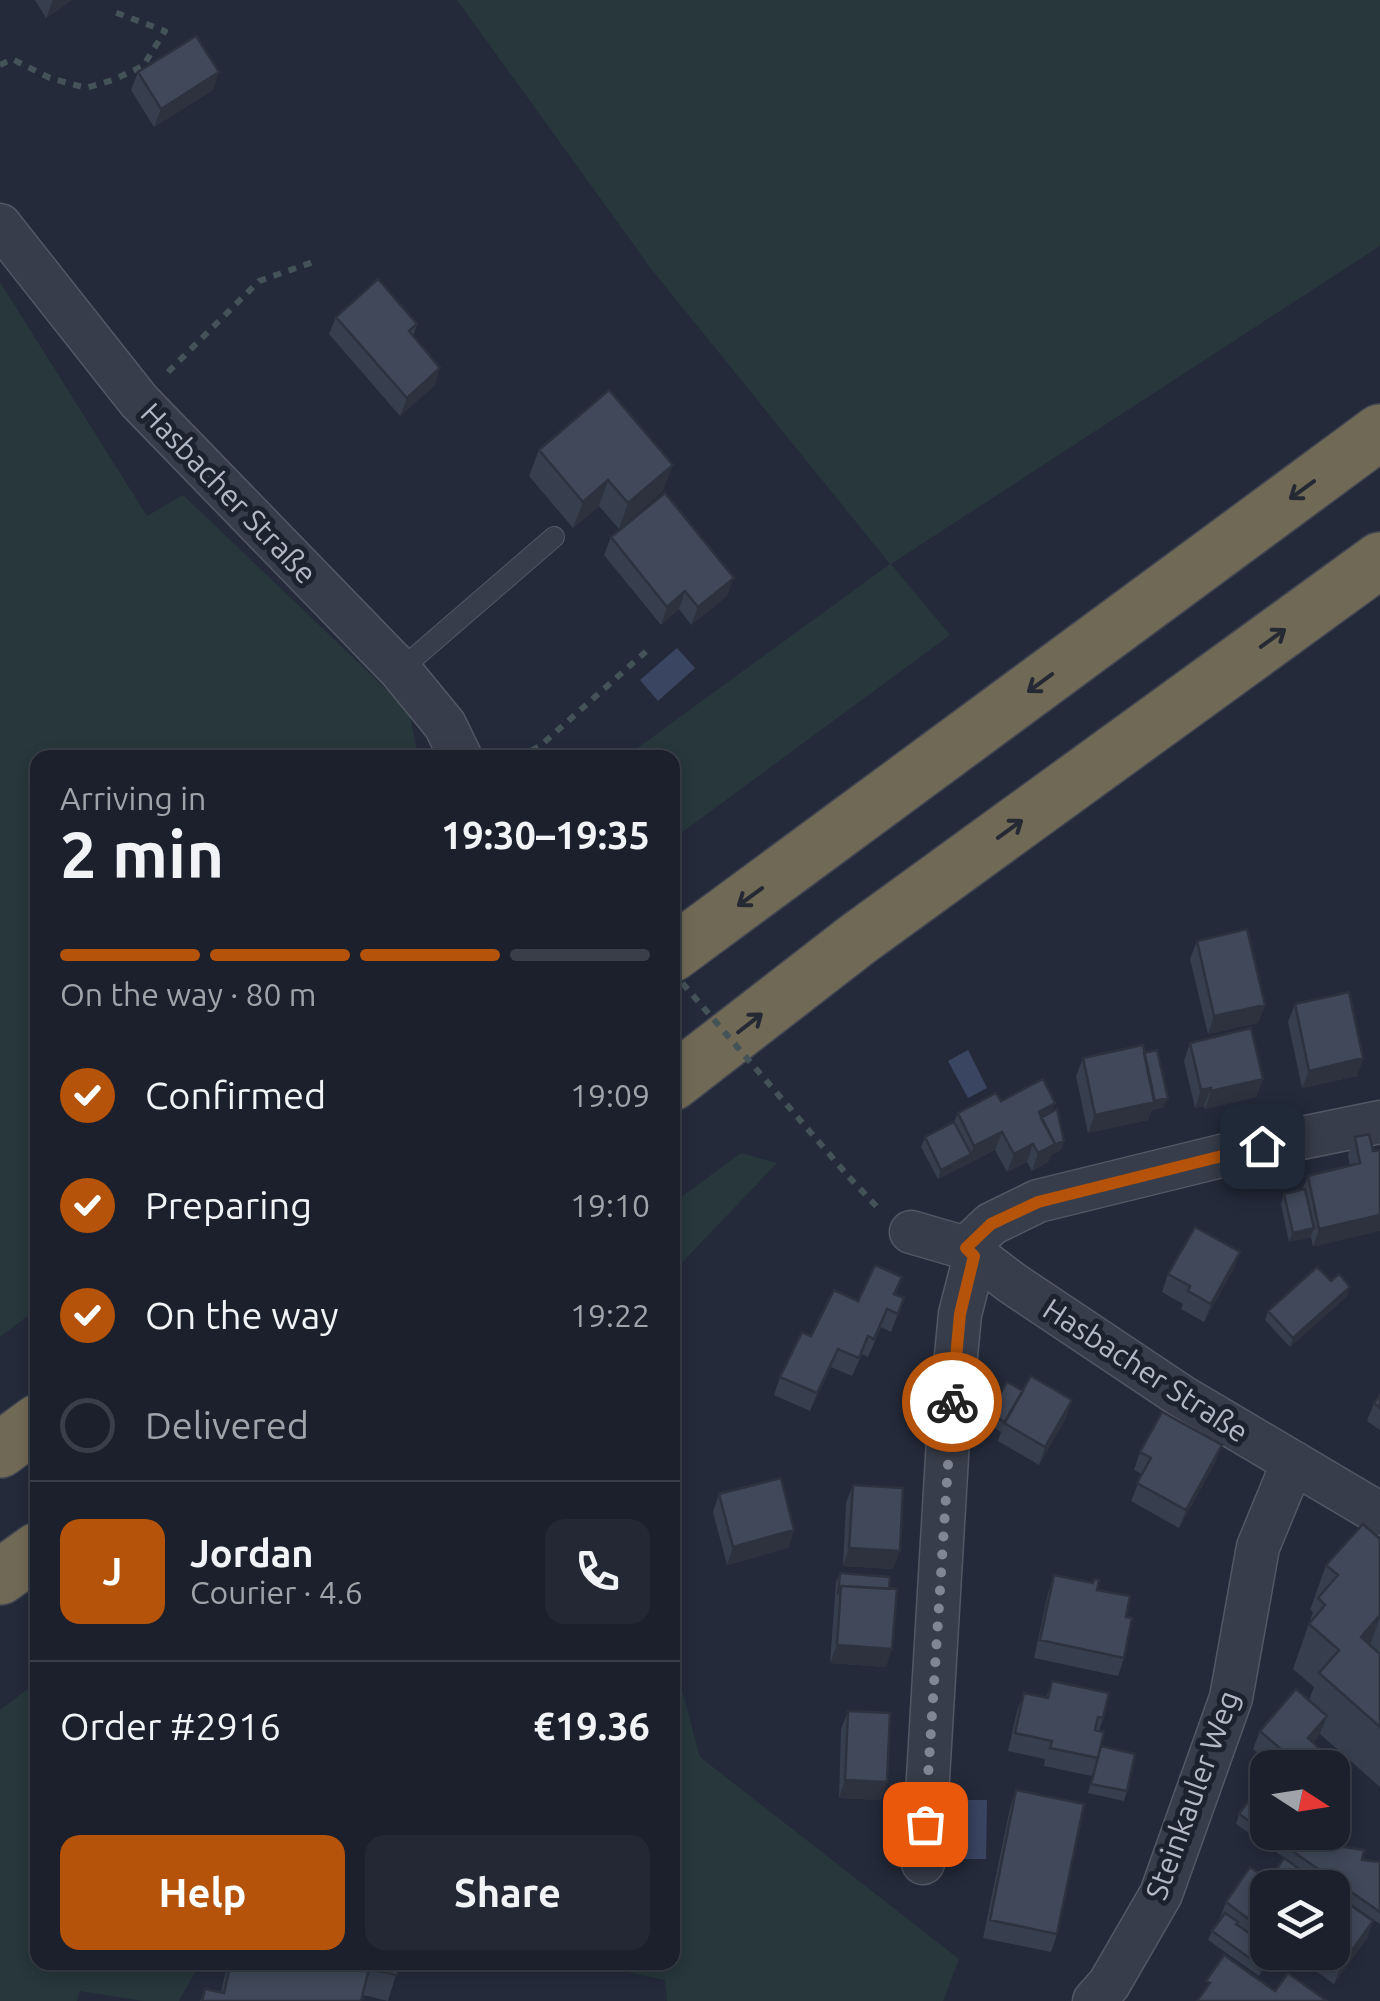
<!DOCTYPE html>
<meta charset="utf-8">
<style>
:root{--surface:#1b202c;--page:#242834;--text:#f1f3f6;--muted:#a0a3a9;--line:#393e48;--accent:#b45309}
body{margin:0;font-family:Ubuntu,sans-serif;background:var(--page);color:var(--text);height:100vh;display:flex;flex-direction:column;font-size:38px;white-space:nowrap}
*{box-sizing:border-box;margin:0}
p{font-size:32px;color:var(--muted)}
.icon{flex:none;width:55px;height:55px;fill:none;stroke:currentColor;stroke-width:2;stroke-linecap:round;stroke-linejoin:round}
.map{position:relative;flex:1;overflow:hidden}
.panel{position:absolute;left:30px;top:750px;width:650px;height:1220px;display:flex;flex-direction:column;background:var(--surface);border-radius:20px;box-shadow:0 5px 15px #0003,0 0 0 2px var(--line)}
.panel>*{flex:none}
.needle{width:65px;rotate:102deg}
.buttons{position:absolute;left:1250px;top:1750px;display:grid;gap:20px}
.buttons a{display:grid;place-items:center;width:100px;height:100px;border-radius:20px;background:var(--surface);box-shadow:0 5px 15px #0003,0 0 0 2px var(--line);font-size:50px}
.pin{position:absolute;display:grid;place-items:center;width:85px;height:85px;color:#fff;margin:-42px;border-radius:20px;box-shadow:0 5px 15px #0006}
.courier{position:absolute;display:grid;place-items:center;width:100px;height:100px;margin:-50px;border:8px solid #b45309;border-radius:50%;background:#fff;color:#222;box-shadow:0 2px 12px #0007}
.overview em{font-style:normal;font-weight:700}
.overview div{display:flex;flex-direction:column-reverse}
.overview{display:flex;align-items:center;justify-content:space-between;height:170px;padding:0 30px}
h1{font-size:65px;font-weight:700;line-height:75px}
.bar{display:grid;grid-template-columns:repeat(4,1fr);gap:15px 10px;align-content:center;height:120px;padding:0 30px}
.bar i{height:12px;border-radius:8px;background:var(--line)}
.bar .active{background:var(--accent)}
.bar p{grid-column:span 4}
.line{display:flex;align-items:center;gap:25px;padding:0 30px;border-top:2px solid var(--line)}
.line div{flex:1}
.round{display:grid;place-items:center;flex:none;width:105px;height:105px;border-radius:20px;background:var(--page)}
ol{padding:0 30px;list-style:none}
li{display:flex;align-items:center;gap:30px;height:110px}
li p{margin-inline-start:auto}
li .icon{padding:10px;border-radius:50%;background:var(--accent);color:#fff;stroke-width:4}
li:last-child{color:var(--muted)}
li i{width:55px;height:55px;border:5px solid var(--line);border-radius:50%}
.cta{display:flex;gap:20px;margin-top:auto;padding:20px 30px}
.cta a{flex:1;height:115px;border-radius:20px;background:var(--accent);color:#fff;font-size:40px;font-weight:700;line-height:115px;text-align:center}
.cta a+a{background:var(--page);color:var(--text)}
.map>svg:first-child{display:block}
.green{fill:#27373c}
.water{fill:#3a4562}
.lines{fill:none;stroke-linecap:round;stroke-linejoin:round}
.service-casing{stroke:#535865;stroke-width:22}
.minor-casing{stroke:#535865;stroke-width:45}
.motorway-casing{stroke:#404552;stroke-width:58}
.path{stroke:#445358;stroke-width:6;stroke-dasharray:8 8;stroke-linecap:butt}
.service{stroke:#373d4a;stroke-width:20}
.minor{stroke:#373d4a;stroke-width:42}
.motorway{stroke:#706955;stroke-width:55}
.path-bridge{stroke:#445358;stroke-width:6;stroke-dasharray:8 8;stroke-linecap:butt}
.wall{fill:#373e4d}
.shaded-wall{fill:#2d323e}
.building{fill:#404859;stroke:#2d323e;stroke-width:2.5}
.oneway{stroke:#252933}
.done{stroke:#818695;stroke-width:10;stroke-dasharray:0 18}
.route{stroke:#b45309;stroke-width:12}
.labels{text-anchor:middle;dominant-baseline:central;stroke-width:10;stroke-linejoin:round;paint-order:stroke}
.street-label{font-size:30px;fill:#b3b8c6;stroke:#1d222f}
</style>
<div class="map">
<svg width="1380" height="2001" viewBox="0 0 1380 2001">
<rect width="100%" height="100%" fill="#242a3a"/>
<path class="green" d="M457 0H1380V246L891 564 950 635 673 839 672 758 625 757 890 564 652 270Z
M0 282 147 516 183 495 409 711 418 757 38 758 37 1309 0 1337Z
M741 1153 777 1163 673 1272V1203Z
M673 1657 700 1757 959 1959 943 2001H667L665 1980 584 1963 672 1962Z
M37 1682 38 1962 200 1963 179 2001H143L80 1991 77 2001H0V1710Z"/>
<path class="water" d="M677 648 695 668 658 701 640 680Z
M968 1050 987 1088 968 1098 948 1061Z
M963 1800H987L986 1859H962Z"/>
<g class="lines">
<g class="service-casing">
<path id="service" d="M400 670 554 537"/>
</g>
<g class="minor-casing">
<path id="minor" d="M0 225 139 401 400 670 445 725 461 758
M911 1232 966 1248 1012 1283 1181 1396 1380 1514
M966 1248 991 1224 1038 1201 1262 1146 1380 1122
M923 1863 948 1440 960 1314 975 1256
M1094 2001 1109 1984 1161 1894 1231 1698 1258 1547 1293 1462"/>
</g>
<g class="motorway-casing">
<path id="motorway" d="M672 954 1380 432
M672 1083 858 939 1380 560
M0 1450 38 1422
M0 1577 38 1550"/>
</g>
<path class="path" d="M0 65 12 59 50 78 86 88 113 80 143 66 165 31 109 10
M168 372 259 281 316 261
M517 758 540 746 652 646
M849 1177 879 1209"/>
<use href="#service" class="service"/>
<use href="#minor" class="minor"/>
<use href="#motorway" class="motorway"/>
<path class="path-bridge" d="M672 971 849 1177"/>
</g>
<path class="wall" d="M35 0H72L46 18Z
M138 72 213 90 154 127 131 90Z
M336 317 417 324 413 336 440 368 434 386 400 416 329 334Z
M539 450 663 491 619 529 599 506 573 528 529 476Z
M611 537 727 596 691 625 679 609 661 625 604 555Z
M1197 941 1265 1005 1258 1023 1208 1034 1190 959Z
M1295 1004 1363 1058 1357 1076 1302 1088 1288 1022Z
M1190 1043 1263 1079 1256 1097 1205 1109 1204 1106 1195 1108 1184 1061Z
M1144 1053 1164 1107 1152 1110 1148 1120 1088 1133 1076 1076 1083 1058Z
M1052 1112 1061 1150 1051 1155 1048 1162 1032 1171 1027 1162 1007 1172 995 1150 938 1179 921 1147 925 1137 954 1122 958 1113Z
M1355 1137 1373 1151 1313 1247 1311 1237 1289 1242 1281 1204 1284 1194 1302 1190 1308 1176 1350 1166 1348 1155Z
M1240 1252 1233 1270 1204 1322 1181 1309 1183 1304 1162 1292 1168 1274Z
M902 1277 896 1294 904 1298 891 1332 881 1327 868 1357 862 1354 852 1376 831 1367 810 1411 774 1395 780 1377 811 1336 858 1301Z
M1331 1281 1350 1287 1347 1296 1290 1347 1265 1320 1268 1311Z
M1380 1395V1430L1367 1421 1374 1403Z
M989 1413 1066 1418 1039 1465 998 1441 1001 1432 985 1422Z
M1222 1445 1215 1463 1179 1528 1131 1501 1142 1474 1134 1470 1140 1452Z
M853 1485 893 1569 843 1566 846 1503Z
M719 1494 794 1530 788 1548 727 1565 713 1512Z
M1380 1539V1787L1320 1734 1313 1743 1319 1748 1312 1768H1275L1253 1749 1260 1731 1309 1700 1314 1687 1293 1669 1313 1612 1310 1610 1326 1565Z
M840 1573 889 1589 886 1667 830 1663 836 1582Z
M1054 1575 1097 1590 1124 1658 1118 1676 1034 1658 1048 1593Z
M1052 1681 1103 1718 1099 1731 1101 1746 1127 1791 1124 1801 1088 1793 1092 1776 1044 1766 1045 1759 1008 1751 1017 1711 1024 1693 1046 1697Z
M848 1711 881 1800 839 1798 841 1729Z
M1016 1790 1057 1934 1051 1952 983 1938 1010 1808Z
M1239 1814 1268 1832 1325 1835 1362 1860 1380 1862V1924L1332 1891V1888H1328L1236 1824Z
M1268 1888V1952H1277L1259 1976 1208 1940 1212 1931 1219 1920 1226 1902Z
M1373 1921 1367 1938 1334 1984 1289 1952H1332Z
M228 1962H400L388 2001 363 1995 361 2001H200L205 1989 221 1992Z"/>
<path class="shaded-wall" d="M53 0H72L46 18Z
M219 72 213 90 154 127 161 109Z
M440 368 434 386 400 416 407 398Z
M673 465 663 491 619 529 628 503Z
M608 480 599 506 573 528 583 502Z
M734 578 727 596 691 625 698 607Z
M685 591 679 609 661 625 667 607Z
M1265 1005 1258 1023 1208 1034 1214 1016Z
M1363 1058 1357 1076 1302 1088 1309 1071Z
M1263 1079 1256 1097 1205 1109 1211 1091Z
M1211 1088 1204 1106 1195 1108 1201 1090Z
M1168 1098 1164 1107 1152 1110 1148 1120 1088 1133 1095 1115Z
M1055 1103 1049 1121 1038 1127 1039 1112Z
M1002 1132 995 1150 938 1179 941 1170 971 1154 974 1146Z
M1064 1141 1061 1150 1051 1155 1048 1162 1032 1171 1038 1153Z
M1033 1144 1027 1162 1007 1172 1014 1154Z
M1380 1215V1231L1313 1247 1319 1229Z
M1314 1228 1310 1238 1289 1242 1293 1233Z
M1240 1252 1233 1270 1204 1322 1211 1304Z
M1350 1287 1347 1296 1290 1347 1293 1338Z
M838 1349 831 1367 810 1411 817 1393Z
M1072 1400 1066 1418 1039 1465 1045 1447Z
M1222 1445 1215 1463 1179 1528 1186 1510Z
M794 1530 788 1548 727 1565 733 1547Z
M849 1548 900 1551 893 1569 843 1566Z
M1380 1615V1617L1365 1659 1361 1637Z
M837 1645 892 1649 886 1667 830 1663Z
M1327 1716 1320 1734 1302 1756 1308 1738Z
M1319 1748 1312 1768H1303Z
M845 1780 887 1782 881 1800 839 1798Z
M1373 1921 1367 1938 1334 1984 1341 1966Z
M1273 1952 1270 1959 1259 1976 1262 1967Z"/>
<path class="building" d="M196 36 219 72 161 109 138 72Z
M378 279 417 324 409 331 440 368 407 398 336 317Z
M609 390 673 465 628 503 608 480 583 502 539 450Z
M665 493 734 578 698 607 685 591 667 607 611 537Z
M1247 929 1265 1005 1214 1016 1197 941Z
M1349 992 1363 1058 1309 1071 1295 1004Z
M1251 1028 1263 1079 1211 1091V1088L1201 1090 1190 1043Z
M1143 1045 1155 1102 1095 1115 1083 1058Z
M1157 1050 1168 1098 1154 1101 1144 1053Z
M1043 1079 1055 1103 1039 1112 1055 1144 1038 1153 1033 1144 1014 1154 1002 1132 974 1146 958 1113 996 1093 1001 1101Z
M1057 1109 1064 1141 1054 1145 1055 1144 1041 1118Z
M954 1122 971 1154 941 1170 925 1137Z
M1369 1134 1373 1151 1380 1150V1215L1319 1229 1308 1176 1360 1163 1355 1137Z
M1305 1189 1314 1228 1293 1233 1284 1194Z
M1195 1227 1240 1252 1211 1304 1188 1291 1190 1286 1168 1274Z
M875 1265 902 1277 894 1294 904 1298 898 1314 887 1309 874 1339 868 1336 859 1358 838 1349 817 1393 780 1377 802 1332 811 1336 834 1290 858 1301Z
M1317 1267 1331 1281 1339 1274 1350 1287 1293 1338 1268 1311Z
M1031 1376 1072 1400 1045 1447 1004 1423Z
M1007 1382 1023 1391 1005 1422 989 1413Z
M1380 1395V1408L1374 1403Z
M1162 1412 1222 1445 1186 1510 1137 1483 1151 1458 1140 1452Z
M781 1478 794 1530 733 1547 719 1494Z
M853 1485 903 1488 900 1551 849 1548Z
M1363 1524 1380 1539V1615L1361 1637 1380 1654V1727L1319 1673 1339 1650 1309 1624 1325 1605 1318 1598 1338 1575 1326 1565Z
M840 1573 890 1577 889 1589 841 1586 838 1594Z
M1054 1575 1093 1583 1094 1579 1099 1580 1097 1590 1130 1596 1126 1617 1132 1618 1124 1658 1040 1640Z
M841 1586 897 1589 892 1649 837 1645Z
M1052 1681 1109 1693 1103 1718 1098 1717 1095 1730 1104 1732 1098 1758 1050 1748 1052 1741 1015 1733 1024 1693 1048 1698Z
M1296 1689 1327 1716 1308 1738 1319 1748 1303 1768 1260 1731Z
M848 1711 890 1713 887 1782 845 1780Z
M1101 1746 1135 1754 1127 1791 1091 1784Z
M1263 1780 1268 1784V1832H1326L1325 1835 1345 1837 1344 1847 1364 1850 1362 1860 1380 1862V1912L1239 1814Z
M1016 1790 1084 1804 1057 1934 990 1920Z
M1284 1858 1326 1888H1268V1934L1226 1902 1250 1867 1269 1880Z
M1332 1892 1373 1921 1341 1966 1321 1952H1332Z
M1225 1913 1238 1922 1236 1924 1268 1946V1952H1272L1262 1967 1212 1931Z
M1224 1955 1275 1991 1288 1973 1327 2001H1197L1210 1983 1206 1981Z
M231 1962H400L397 1975 369 1969 361 2001H202L205 1989 224 1993Z"/>
<defs><path id="oneway-shaft" d="M-6 0H5M1.5-3L5.5 0L1.5 3" fill="none" stroke-width="1.6" stroke-linecap="round" stroke-linejoin="round" transform="scale(2.5)"/></defs>
<g class="oneway">
<use href="#oneway-shaft" transform="translate(1302 490) rotate(144)"/>
<use href="#oneway-shaft" transform="translate(1273 638) rotate(-36)"/>
<use href="#oneway-shaft" transform="translate(1040 683) rotate(144)"/>
<use href="#oneway-shaft" transform="translate(1010 829) rotate(-36)"/>
<use href="#oneway-shaft" transform="translate(750 897) rotate(144)"/>
<use href="#oneway-shaft" transform="translate(750 1023) rotate(-38)"/>
</g>
<g class="lines">
<path class="done" d="M925 1824 952 1402"/>
<path class="route" d="M952 1402 960 1314 974 1256 966 1248 991 1224 1038 1202 1262 1146"/>
</g>
<g class="labels">
<g class="street-label">
<text transform="translate(229 493) rotate(46)">Hasbacher Straße</text>
<text transform="translate(1146 1370) rotate(33)">Hasbacher Straße</text>
<text transform="translate(1192 1795) rotate(-70)">Steinkauler Weg</text>
</g>
</g>
</svg>
<div class="buttons">
<a><svg class="needle" viewBox="-14 -14 28 28"><path d="M0-13l5 13h-10z" fill="#e53935"/><path d="M0 13l5-13h-10z" fill="#a0a3a9"/></svg></a>
<a><svg class="icon" aria-label="layers" viewBox="0 0 24 24"><path d="M12 4l9 5-9 5-9-5zM3 14l9 5 9-5"/></svg></a>
</div>
<div class="pin" style="left:925px;top:1824px;background:#ea580c"><svg class="icon" aria-label="bag" viewBox="0 0 24 24"><path d="M5 8h14l-1 12H6zM9 8a3 3 0 0 1 6 0"/></svg></div>
<div class="pin" style="left:1262px;top:1146px;background:#1f2937"><svg class="icon" aria-label="home" viewBox="0 0 24 24"><path d="M3 11l9-7 9 7M6 9v11h12V9"/></svg></div>
<div class="courier" style="left:952px;top:1402px"><svg class="icon" aria-label="bike" viewBox="0 0 24 24"><circle cx="6" cy="16" r="4"/><circle cx="18" cy="16" r="4"/><path d="M6 16l4-8h5l3 8M10 8l3 8H6M13 5h3"/></svg></div>
<section class="panel">
<div class="overview"><div><h1>2 min</h1><p>Arriving in</p></div><em>19:30–19:35</em></div>
<div class="bar"><i class="active"></i><i class="active"></i><i class="active"></i><i></i><p>On the way · 80 m</p></div>
<ol>
<li><svg class="icon" aria-label="check" viewBox="0 0 24 24"><path d="M5 12l5 5 9-10"/></svg>Confirmed<p>19:09</p></li>
<li><svg class="icon" aria-label="check" viewBox="0 0 24 24"><path d="M5 12l5 5 9-10"/></svg>Preparing<p>19:10</p></li>
<li><svg class="icon" aria-label="check" viewBox="0 0 24 24"><path d="M5 12l5 5 9-10"/></svg>On the way<p>19:22</p></li>
<li><i></i>Delivered</li>
</ol>
<div class="line" style="height:180px"><b class="round" style="background:var(--accent);color:#fff">J</b><div><b>Jordan</b><p>Courier · 4.6</p></div><a class="round"><svg class="icon" aria-label="phone" viewBox="0 0 24 24"><path d="M5 4h4l2 5-3 2q2 4 5 5l2-3 5 2v4C11 20 4 13 5 4z"/></svg></a></div>
<div class="line" style="height:130px"><div>Order #2916</div><b>€19.36</b></div>
<div class="cta"><a>Help</a><a>Share</a></div>
</section>
</div>
